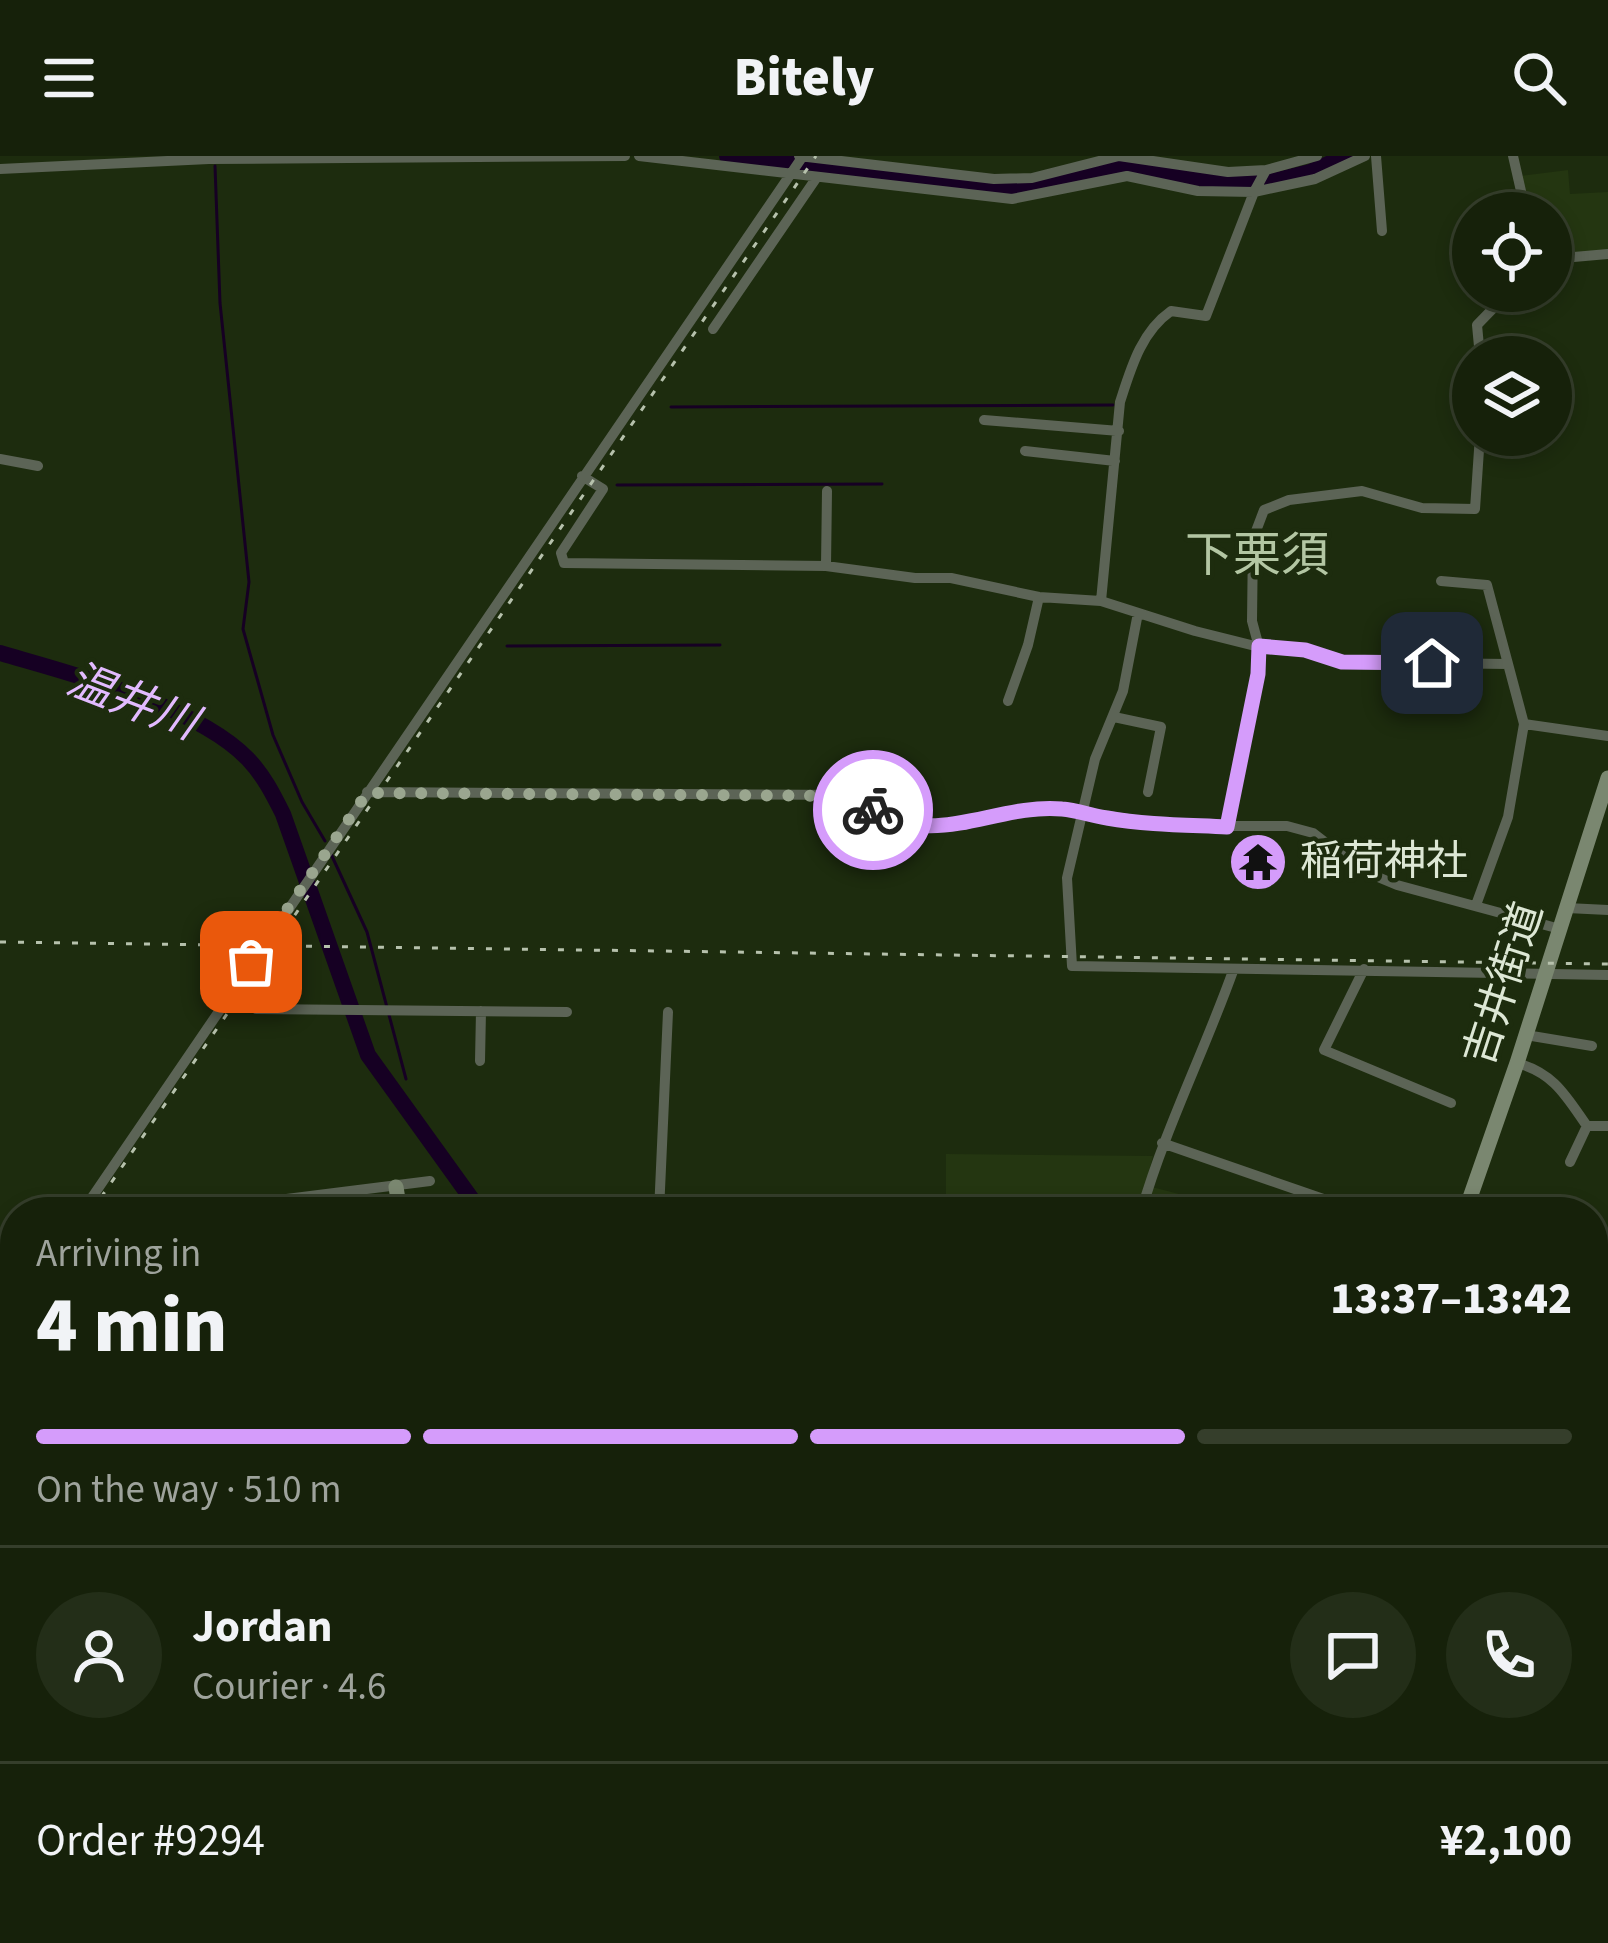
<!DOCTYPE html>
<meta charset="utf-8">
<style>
:root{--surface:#16210a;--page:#232e18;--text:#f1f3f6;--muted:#9ea39c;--line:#353e2b;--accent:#d59cfb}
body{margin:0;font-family:"Source Sans 3","Noto Sans JP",sans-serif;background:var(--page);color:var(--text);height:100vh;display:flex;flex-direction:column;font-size:45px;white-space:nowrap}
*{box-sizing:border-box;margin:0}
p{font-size:39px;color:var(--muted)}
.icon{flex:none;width:66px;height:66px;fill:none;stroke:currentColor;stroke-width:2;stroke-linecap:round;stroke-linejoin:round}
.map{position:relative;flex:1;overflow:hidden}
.side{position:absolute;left:0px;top:1041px;width:1608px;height:747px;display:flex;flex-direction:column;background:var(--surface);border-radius:48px 48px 0 0;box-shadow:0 6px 18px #0003,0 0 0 3px var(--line)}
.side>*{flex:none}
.fabs{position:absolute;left:1452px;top:36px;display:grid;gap:24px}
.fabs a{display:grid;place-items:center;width:120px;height:120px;border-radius:50%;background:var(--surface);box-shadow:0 6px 18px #0003,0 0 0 3px var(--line);font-size:60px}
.pin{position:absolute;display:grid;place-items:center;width:102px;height:102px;color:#fff;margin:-51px;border-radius:24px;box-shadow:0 6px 18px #0006}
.courier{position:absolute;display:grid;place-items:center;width:120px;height:120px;margin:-60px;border:9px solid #d59cfb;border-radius:50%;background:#fff;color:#222;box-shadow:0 3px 15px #0007}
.overview em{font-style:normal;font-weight:800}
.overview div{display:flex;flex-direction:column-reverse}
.overview{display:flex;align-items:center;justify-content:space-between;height:204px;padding:0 36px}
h1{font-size:78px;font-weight:800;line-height:90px}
.bar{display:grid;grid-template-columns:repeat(4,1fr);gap:18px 12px;align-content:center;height:144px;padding:0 36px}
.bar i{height:15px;border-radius:9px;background:var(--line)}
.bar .active{background:var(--accent)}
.bar p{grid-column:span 4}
.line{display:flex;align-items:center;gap:30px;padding:0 36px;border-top:3px solid var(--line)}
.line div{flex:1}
.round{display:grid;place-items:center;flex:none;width:126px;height:126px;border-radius:63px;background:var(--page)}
header{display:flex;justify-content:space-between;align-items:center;height:156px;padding:0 36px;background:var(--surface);font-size:54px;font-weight:800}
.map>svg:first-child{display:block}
.built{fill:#243611}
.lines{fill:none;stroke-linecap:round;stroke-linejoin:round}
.stream{stroke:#160023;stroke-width:3}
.river{stroke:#160023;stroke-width:16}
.street{stroke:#5c6456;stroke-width:10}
.secondary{stroke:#7a8770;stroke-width:15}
.primary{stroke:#92a185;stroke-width:16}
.highway{stroke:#a7ba97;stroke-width:21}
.rail{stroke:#b6c1ac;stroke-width:3;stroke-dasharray:6 12;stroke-linecap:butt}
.done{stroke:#9aa68f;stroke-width:12;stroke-dasharray:0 21.6}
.route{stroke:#d59cfb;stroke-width:15}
.labels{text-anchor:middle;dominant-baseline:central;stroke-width:9;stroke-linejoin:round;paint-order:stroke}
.poi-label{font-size:42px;fill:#dde7d5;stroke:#1d2c0e;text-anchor:start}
.street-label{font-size:42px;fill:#dde7d5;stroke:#1d2c0e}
.water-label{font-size:45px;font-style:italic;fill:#e2baff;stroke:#1d2c0e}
.quarter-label{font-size:48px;fill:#b3c6a3;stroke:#1d2c0e}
</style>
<header><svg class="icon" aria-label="menu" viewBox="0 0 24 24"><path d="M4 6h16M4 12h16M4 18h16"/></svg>Bitely<svg class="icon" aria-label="search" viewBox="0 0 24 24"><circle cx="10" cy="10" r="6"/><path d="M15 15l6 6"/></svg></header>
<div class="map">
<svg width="1608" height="1787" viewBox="0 0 1608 1787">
<rect width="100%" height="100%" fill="#1d2c0e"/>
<path class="built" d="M1568 14 1570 38 1608 36V94L1551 99V57H1529L1521 20Z
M946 998 1153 1000 1139 1056H946Z
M1152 1031 1248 1056H1144Z
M380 1041 383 1056H250Z
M1593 1140 1608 1144V1413L1593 1416Z"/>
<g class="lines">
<path class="stream" d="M215 10 220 147 249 426 243 473 273 579 302 646 325 685
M671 251 1113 249
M617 329 882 328
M507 490 720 489
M331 698 367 776 406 923
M386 1042 389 1056"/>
<path class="river" d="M727 0 1001 32 1038 31 1118 10 1218 25H1273L1310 16 1346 0
M0 497C72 518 196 549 248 603 264 620 273 638 283 658L368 899 481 1056
M659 1787 668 1773"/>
<path class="street" d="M639 0 1012 43 1127 20 1198 35 1254 36 1315 23 1365 0
M799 0 994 23 1032 22 1119 0 1228 16 1266 14 1317 0
M1376 0 1382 75
M1513 0 1526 57
M0 13 209 3 625 0
M1551 103 1608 98
M713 173 817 21
M1480 201 1477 169 1510 135
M984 264 1119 275
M1025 295 1115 305
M0 303 38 310
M582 320 603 333 561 397 564 407 826 410 915 422H951L1039 441 1101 445 1195 475 1259 491 1305 494 1342 506 1508 508
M826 410 827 335
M1441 425 1487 429 1524 568 1508 661 1476 749
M1101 445 1120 246C1131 212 1141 176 1171 155L1206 160 1254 36 1266 14
M1138 457 1123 535 1095 603 1067 722 1072 810 1608 819
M1008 545 1028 489 1039 441
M1114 561 1161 571 1148 636
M1524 568 1608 580
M367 636 850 639 894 667 964 669 997 659 1062 653 1174 670H1287L1313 677 1361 714 1397 729 1560 773
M1227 671 1258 517 1259 491 1252 465 1253 383 1264 354 1289 344 1362 335 1422 352 1475 353 1480 279
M1567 752 1608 754
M1364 813 1324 894 1451 947
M231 835 256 853 567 856
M1526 879 1592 890
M480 905 481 855
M1517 907C1554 917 1566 940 1587 970H1608
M1162 987 1361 1056
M1570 1006 1587 970
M82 1056 803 0
M183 1056 430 1025
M659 1056 668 856
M1141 1056C1165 973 1204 896 1233 815
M0 1079 15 1078
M0 1176 15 1154
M1593 1420 1608 1418
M1593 1457 1608 1500
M1603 1681 1608 1680
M125 1773 131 1787
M870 1773 874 1787
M1044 1773 1045 1787
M1321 1773 1387 1787
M1456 1773 1457 1787
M283 1787V1773
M681 1787 685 1773
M907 1787 919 1773"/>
<path class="secondary" d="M396 1031 400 1056
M1465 1056 1517 907 1608 622
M1593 1752 1608 1703
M1185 1787 1193 1773
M1582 1787 1587 1773
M1598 1787 1608 1755"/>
<path class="primary" d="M0 1702H15
M1593 1703 1608 1702"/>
<path class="highway" d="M0 1722 15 1724
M83 1773 91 1787"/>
<path class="rail" d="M0 786 1608 808
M91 1056 816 0
M0 1205 15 1181"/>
</g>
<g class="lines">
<path class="done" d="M251 806 367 637 850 640 873 654"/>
<path class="route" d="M873 654C936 693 996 647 1062 653 1077 654 1092 660 1107 662 1147 669 1187 669 1227 671L1258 518 1259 490 1305 494 1342 506 1432 507"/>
</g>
<defs>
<g id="temple-disc" transform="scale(3)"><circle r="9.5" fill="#d59cfb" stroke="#1d2c0e"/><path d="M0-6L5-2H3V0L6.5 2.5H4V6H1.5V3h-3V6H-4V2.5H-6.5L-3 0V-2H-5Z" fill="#111"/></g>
</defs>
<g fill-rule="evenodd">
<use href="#temple-disc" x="1258" y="706"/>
</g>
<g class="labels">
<g class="poi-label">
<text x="1300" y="706">稲荷神社</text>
</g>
<g class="street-label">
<text transform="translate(1504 828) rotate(-72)">吉井街道</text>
</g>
<g class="water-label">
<text transform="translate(132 546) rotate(21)">温井川</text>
</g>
<g class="quarter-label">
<text x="1257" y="400">下栗須</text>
</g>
</g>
</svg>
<div class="fabs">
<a><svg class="icon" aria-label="locate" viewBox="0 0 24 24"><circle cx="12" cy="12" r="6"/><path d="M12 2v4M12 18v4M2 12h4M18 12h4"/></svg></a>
<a><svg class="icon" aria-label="layers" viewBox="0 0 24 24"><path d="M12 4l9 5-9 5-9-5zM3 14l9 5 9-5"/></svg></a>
</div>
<div class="pin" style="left:251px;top:806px;background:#ea580c"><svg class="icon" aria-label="bag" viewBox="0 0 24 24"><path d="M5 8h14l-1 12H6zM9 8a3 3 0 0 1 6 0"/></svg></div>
<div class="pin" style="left:1432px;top:507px;background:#1f2937"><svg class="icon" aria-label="home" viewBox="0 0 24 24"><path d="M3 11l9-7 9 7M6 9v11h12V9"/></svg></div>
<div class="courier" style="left:873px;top:654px"><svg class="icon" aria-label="bike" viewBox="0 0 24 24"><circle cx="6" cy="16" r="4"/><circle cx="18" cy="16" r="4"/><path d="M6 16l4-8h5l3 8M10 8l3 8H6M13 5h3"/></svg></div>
<section class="side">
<div class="overview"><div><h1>4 min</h1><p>Arriving in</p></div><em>13:37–13:42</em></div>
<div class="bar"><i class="active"></i><i class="active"></i><i class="active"></i><i></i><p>On the way · 510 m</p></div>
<div class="line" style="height:216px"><a class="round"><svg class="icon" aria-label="person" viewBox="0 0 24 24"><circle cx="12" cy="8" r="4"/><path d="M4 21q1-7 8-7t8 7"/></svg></a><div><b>Jordan</b><p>Courier · 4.6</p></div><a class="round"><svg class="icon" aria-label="chat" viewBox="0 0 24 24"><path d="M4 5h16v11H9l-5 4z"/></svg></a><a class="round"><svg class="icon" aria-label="phone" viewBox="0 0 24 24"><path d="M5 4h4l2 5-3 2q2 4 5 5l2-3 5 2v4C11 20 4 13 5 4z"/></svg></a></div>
<div class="line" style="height:156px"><div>Order #9294</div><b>¥2,100</b></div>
</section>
</div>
